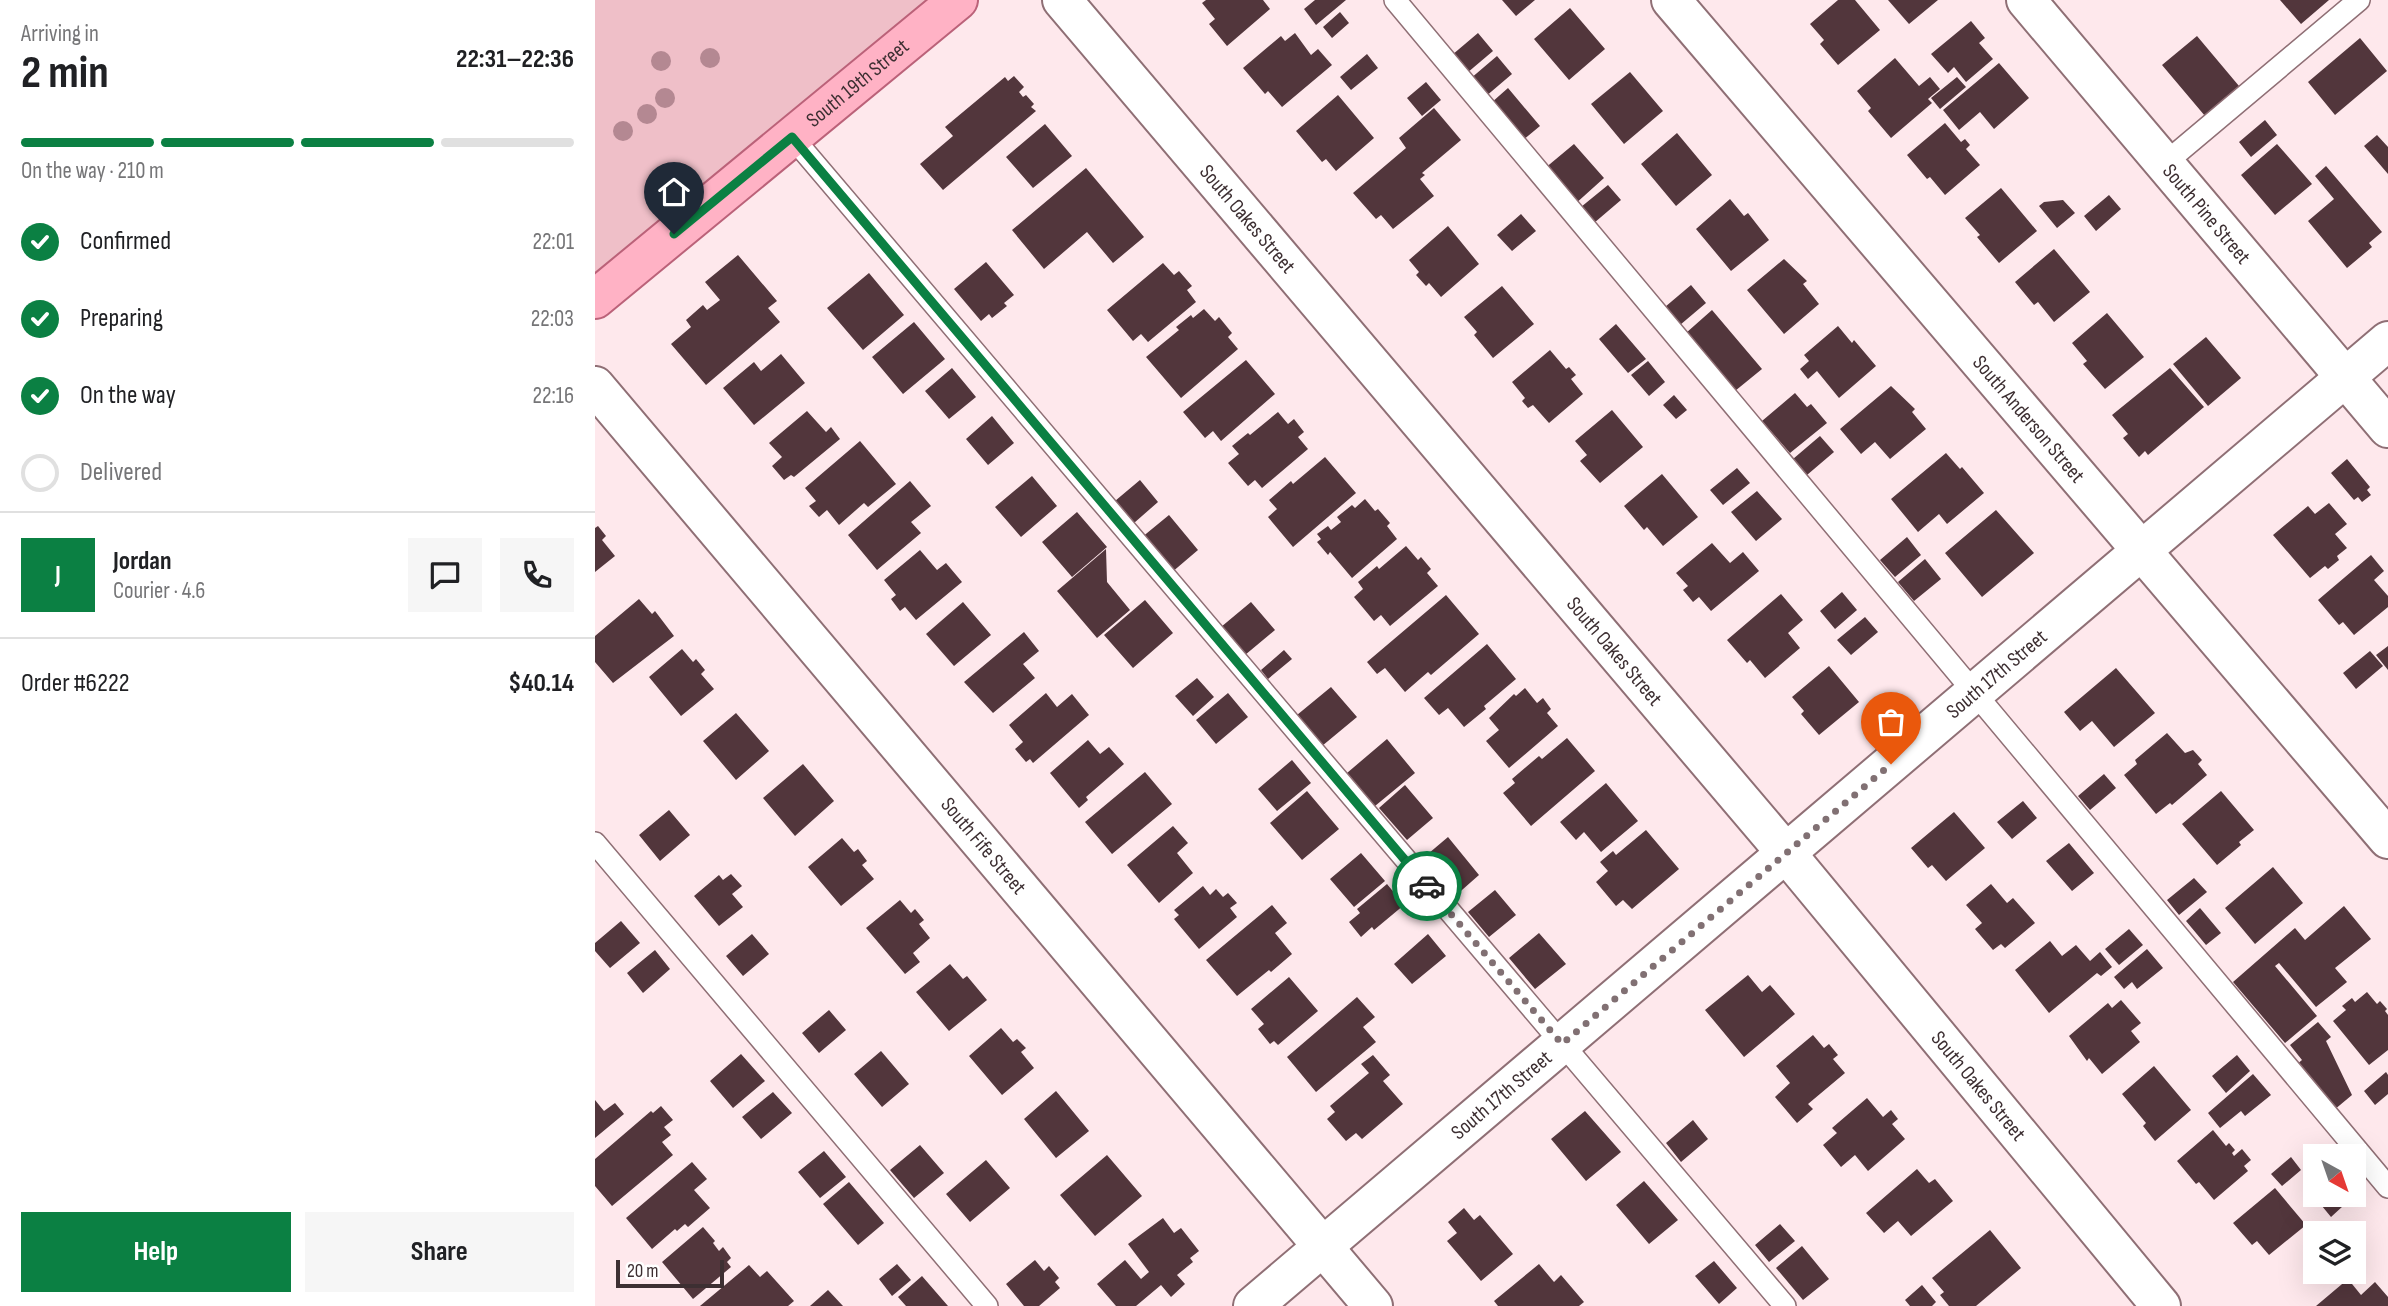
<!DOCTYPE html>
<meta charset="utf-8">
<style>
:root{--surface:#fff;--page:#f6f6f6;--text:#202124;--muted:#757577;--line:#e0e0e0;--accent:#0b8043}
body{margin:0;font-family:"Sofia Sans Condensed",sans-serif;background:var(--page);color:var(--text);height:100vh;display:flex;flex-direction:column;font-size:26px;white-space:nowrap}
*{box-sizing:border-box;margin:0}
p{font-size:23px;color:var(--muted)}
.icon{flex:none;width:38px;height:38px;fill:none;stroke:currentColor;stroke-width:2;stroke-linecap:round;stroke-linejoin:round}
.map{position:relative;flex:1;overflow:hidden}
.drawer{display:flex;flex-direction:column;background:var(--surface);width:595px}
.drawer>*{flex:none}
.needle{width:46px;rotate:140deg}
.tools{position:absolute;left:1708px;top:1144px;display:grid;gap:14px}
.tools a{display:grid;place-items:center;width:63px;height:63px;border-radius:0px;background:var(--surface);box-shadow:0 7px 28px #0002;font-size:35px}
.scale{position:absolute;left:21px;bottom:18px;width:108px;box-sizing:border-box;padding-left:7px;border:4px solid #3d2f32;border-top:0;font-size:19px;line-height:24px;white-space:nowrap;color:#3d2f32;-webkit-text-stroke:5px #fff;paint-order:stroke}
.pin{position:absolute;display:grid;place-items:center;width:60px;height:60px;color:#fff;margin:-72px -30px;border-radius:50% 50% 50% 0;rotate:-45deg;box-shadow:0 0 7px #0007}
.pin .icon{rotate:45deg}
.courier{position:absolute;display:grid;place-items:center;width:70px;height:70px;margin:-35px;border:5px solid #0b8043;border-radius:50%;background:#fff;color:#222;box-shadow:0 2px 9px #0007}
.headline em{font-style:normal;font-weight:700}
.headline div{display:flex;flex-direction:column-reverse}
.headline{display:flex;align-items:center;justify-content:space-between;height:119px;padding:0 21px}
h1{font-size:46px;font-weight:700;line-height:52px}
.bar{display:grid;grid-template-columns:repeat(4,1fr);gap:10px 7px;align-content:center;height:84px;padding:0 21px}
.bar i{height:9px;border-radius:5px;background:var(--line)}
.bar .selected{background:var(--accent)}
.bar p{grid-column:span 4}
.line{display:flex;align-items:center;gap:18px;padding:0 21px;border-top:2px solid var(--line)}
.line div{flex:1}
.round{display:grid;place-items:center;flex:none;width:74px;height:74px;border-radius:0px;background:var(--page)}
ol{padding:0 21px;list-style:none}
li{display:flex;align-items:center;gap:21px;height:77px}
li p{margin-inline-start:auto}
li .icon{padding:7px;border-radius:50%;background:var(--accent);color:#fff;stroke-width:4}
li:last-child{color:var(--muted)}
li i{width:38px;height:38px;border:4px solid var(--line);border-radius:50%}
.primary-button{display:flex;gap:14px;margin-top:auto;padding:14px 21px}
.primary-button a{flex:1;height:80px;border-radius:0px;background:var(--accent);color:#fff;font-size:28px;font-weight:700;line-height:80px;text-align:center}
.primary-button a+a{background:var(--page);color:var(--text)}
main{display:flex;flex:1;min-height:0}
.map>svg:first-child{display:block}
.green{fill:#efbfc8}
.building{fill:#52363c}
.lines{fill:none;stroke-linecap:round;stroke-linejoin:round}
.service-casing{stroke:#8f6f75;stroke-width:24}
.minor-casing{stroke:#8f6f75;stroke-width:42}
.primary-casing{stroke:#bb6279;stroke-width:42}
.service{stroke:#fff;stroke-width:21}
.minor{stroke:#fff;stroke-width:38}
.primary{stroke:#ffb2c5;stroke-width:38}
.tree{fill:#b48892}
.done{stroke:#817073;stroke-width:7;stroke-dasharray:0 12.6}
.route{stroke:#0b8043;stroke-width:9}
.labels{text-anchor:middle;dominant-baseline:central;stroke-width:7;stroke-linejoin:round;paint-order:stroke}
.street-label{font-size:21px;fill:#3d2f32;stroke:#fff}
</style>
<main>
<section class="drawer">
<div class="headline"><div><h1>2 min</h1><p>Arriving in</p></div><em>22:31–22:36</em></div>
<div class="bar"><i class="selected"></i><i class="selected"></i><i class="selected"></i><i></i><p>On the way · 210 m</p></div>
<ol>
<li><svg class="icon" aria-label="check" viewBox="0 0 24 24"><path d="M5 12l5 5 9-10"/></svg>Confirmed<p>22:01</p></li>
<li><svg class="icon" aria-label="check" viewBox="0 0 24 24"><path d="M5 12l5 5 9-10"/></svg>Preparing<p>22:03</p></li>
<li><svg class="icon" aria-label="check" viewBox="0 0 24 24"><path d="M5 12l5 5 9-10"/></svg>On the way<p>22:16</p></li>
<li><i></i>Delivered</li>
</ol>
<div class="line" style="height:126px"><b class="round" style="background:var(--accent);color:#fff">J</b><div><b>Jordan</b><p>Courier · 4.6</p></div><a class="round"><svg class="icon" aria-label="chat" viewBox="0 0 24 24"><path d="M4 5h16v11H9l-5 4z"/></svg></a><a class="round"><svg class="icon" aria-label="phone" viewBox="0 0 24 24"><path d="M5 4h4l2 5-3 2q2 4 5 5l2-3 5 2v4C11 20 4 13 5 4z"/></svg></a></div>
<div class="line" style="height:91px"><div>Order #6222</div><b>$40.14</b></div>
<div class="primary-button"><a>Help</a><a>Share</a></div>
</section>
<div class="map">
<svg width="1793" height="1306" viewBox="0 0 1793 1306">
<rect width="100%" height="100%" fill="#fee8ec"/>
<path class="green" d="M0 0H363L0 299Z"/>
<path class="building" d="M611 0H668L675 9 632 46 614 24 620 19 607 3Z
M720 0H751L721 25 709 9Z
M907 0H940L921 16Z
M1243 0H1260L1285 30 1243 65 1225 44 1229 40 1215 24Z
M1293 0H1343L1314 24Z
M1685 0H1734L1706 24Z
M975 8 1010 49 974 80 939 39Z
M745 12 754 23 737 38 728 27Z
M1376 21 1390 38 1384 43 1398 59 1371 82 1359 67 1353 73 1336 54Z
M700 33 716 55 723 49 737 65 687 107 673 91 670 94 648 68 686 36 690 41Z
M883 33 898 51 872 73 857 55Z
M1602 36 1644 86 1610 116 1567 65Z
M1765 38 1792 71 1740 115 1713 82Z
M772 54 783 68 756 90 745 77Z
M902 56 917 74 890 97 875 79Z
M1300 58 1324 86 1335 77 1345 89 1333 99 1337 103 1296 138 1273 111 1276 108 1262 91Z
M1404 63 1434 98 1399 129 1385 112 1364 130 1348 110Z
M1035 72 1068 111 1029 144 996 104Z
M419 76 429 87 424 92 428 97 431 95 439 104 436 107 441 111 348 190 325 164 358 136 350 127 410 77 413 81Z
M1362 77 1371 87 1345 109 1336 98Z
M831 82 846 100 827 116 812 98Z
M913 88 945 126 928 140 896 103Z
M743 95 779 138 741 171 731 159 727 162 701 131Z
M839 108 866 140 827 173 830 175 825 179 839 196 798 229 786 215 781 219 758 193 811 148 804 138Z
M1670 120 1682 135 1656 157 1644 142Z
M1350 123 1366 142 1370 139 1375 145 1371 149 1385 165 1350 195 1335 177 1332 179 1312 155Z
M450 124 477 156 438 188 411 157Z
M1082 133 1117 175 1081 206 1046 164Z
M1782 135 1793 147V174L1769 146Z
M979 144 1009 178 979 205 949 169Z
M1682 144 1717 184 1680 215 1646 175Z
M1731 166 1787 232 1774 243 1777 247 1752 268 1713 221 1739 199 1720 176Z
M491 168 549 237 518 263 492 232 449 269 417 230Z
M1013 185 1026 200 999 223 986 207Z
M1406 188 1442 231 1404 263 1382 237 1385 235 1370 218Z
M1514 195 1526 209 1501 231 1489 216Z
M1135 199 1149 216 1153 213 1174 240 1136 271 1101 229Z
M1468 200 1480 213 1462 228 1444 206 1449 202Z
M926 214 941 231 917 251 902 235Z
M853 226 884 264 846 297 834 283 831 286 821 275 824 272 814 260Z
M1459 249 1495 292 1459 322 1443 302 1439 305 1420 282Z
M143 255 182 301 173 308 185 322 111 385 76 344 96 327 91 320 108 305 112 310 125 300 110 282Z
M1189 259 1212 281 1208 284 1224 304 1189 334 1152 290Z
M391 262 419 295 409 303 412 306 397 318 394 314 386 321 359 289Z
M568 263 579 275 584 271 597 286 592 290 601 302 553 342 546 334 538 341 512 310Z
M274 273 309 315 268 350 232 308Z
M1096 285 1111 303 1085 325 1070 307Z
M907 286 939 324 898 358 879 335 882 332 869 317Z
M609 309 620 321 624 317 637 333 633 337 643 349 586 398 551 357 584 330 581 327 596 315 598 318Z
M1117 310 1167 369 1140 391 1091 333Z
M1512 313 1549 357 1510 389 1488 364 1492 361 1477 343Z
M319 322 350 359 308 394 277 357Z
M1021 324 1051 359 1033 373 1004 339Z
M1243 326 1257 343 1259 340 1281 366 1244 398 1222 371 1213 379 1205 369 1214 361 1209 355Z
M1611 337 1646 378 1613 406 1578 364Z
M955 350 971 369 974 367 981 375 976 379 988 394 954 423 938 405 933 408 927 401 930 398 917 382Z
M186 354 210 383 159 425 128 388 159 362 166 371Z
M651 360 680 394 626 441 618 431 610 438 588 412Z
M1053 361 1070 382 1054 396 1036 375Z
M357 368 381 397 354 419 330 391Z
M1575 368 1609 407 1553 455 1550 451 1544 457 1528 438 1533 434 1517 415Z
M1296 386 1320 409 1317 412 1331 429 1295 459 1280 442 1266 454 1245 429Z
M1200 393 1212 407 1216 404 1232 423 1195 453 1167 421Z
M1079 395 1092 410 1081 419 1068 405Z
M1017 410 1048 447 1005 483 985 461 992 455 980 441Z
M212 411 231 432 236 427 245 439 199 477 196 475 189 480 177 466 187 457 174 443Z
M683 412 693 424 699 419 709 432 703 437 713 449 667 488 660 480 653 486 633 463 644 454 637 446 653 433 655 435Z
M397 416 419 443 393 465 371 439Z
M1225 436 1239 452 1212 475 1198 459Z
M265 441 301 484 273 507 269 503 244 525 232 510 224 517 214 506 221 501 210 488Z
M1351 453 1365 469 1367 467 1389 493 1352 524 1344 514 1323 532 1296 499Z
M730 457 761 493 698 547 673 517 682 509 674 500 696 481 698 484Z
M1752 459 1775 487 1772 490 1776 495 1767 502 1763 497 1759 500 1736 473Z
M1142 468 1155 483 1128 505 1115 490Z
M1067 474 1103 517 1068 546 1052 527 1049 530 1029 506Z
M437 476 462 506 426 537 400 507Z
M545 480 563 502 539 523 520 501Z
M315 481 336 506 316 522 326 533 282 570 253 535Z
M1162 491 1187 519 1161 541 1136 512Z
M770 499 780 511 783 509 795 523 792 526 802 539 757 578 735 552 733 555 722 542 726 539 722 534 733 526 736 530 746 522 742 517 757 505 760 508Z
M1734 503 1752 524 1740 534 1752 548 1742 556 1744 560 1733 569 1730 566 1715 578 1678 535 1713 506 1720 514Z
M1401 510 1439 553 1387 597 1350 553Z
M482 512 512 547 477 577 447 542Z
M574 515 603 550 576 573 546 538Z
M3 526 11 536 7 540 20 556 0 572V528Z
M1312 537 1326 555 1300 577 1285 560Z
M1117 543 1135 563 1148 552 1164 571 1116 611 1104 597 1098 602 1088 590 1093 586 1081 573Z
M811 546 823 560 826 557 836 569 832 573 843 586 795 626 786 615 779 621 759 597 768 589 763 582 782 566 784 569Z
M511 549 512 582 535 610 502 638 462 591Z
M325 550 342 570 351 563 367 582 321 620 310 607 305 611 296 599 301 595 289 580Z
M1776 555 1789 571 1779 580 1793 596V607L1759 635 1748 622 1744 625 1723 600Z
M1330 559 1346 579 1319 601 1303 582Z
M1247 592 1262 610 1240 629 1225 611Z
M1186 594 1208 620 1193 633 1205 648 1170 678 1155 660 1152 663 1132 640Z
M851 595 884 634 836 675 833 672 810 692 790 668 782 674 772 662Z
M44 599 57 614 60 611 79 636 18 683 0 662V636Z
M550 600 578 633 538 668 509 635Z
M368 602 396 635 359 666 331 634Z
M656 602 680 630 650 655 626 627Z
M1270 617 1283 632 1256 655 1242 640Z
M429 632 444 651 428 664 440 678 398 713 369 682Z
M892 644 921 679 889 706 891 709 869 727 853 708 844 715 829 698Z
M1793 646V670L1781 655Z
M87 649 98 662 101 659 110 670 106 674 119 689 86 716 54 677Z
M689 650 697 659 673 679 666 670Z
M1775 651 1788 666 1761 689 1748 673Z
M1234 666 1264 702 1224 735 1206 714 1209 711 1197 697Z
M1521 668 1560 713 1519 747 1497 721 1485 731 1469 712Z
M602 678 619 697 598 716 580 696Z
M736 687 762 717 727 746 702 715Z
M930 688 942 703 948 698 956 709 952 713 963 726 914 768 891 741 904 730 894 718 919 694 921 696Z
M451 693 462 707 477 694 494 715 438 763 435 759 431 762 420 749 428 742 414 725Z
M633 693 653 717 621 744 601 720Z
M141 713 174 751 141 780 108 741Z
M1572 733 1590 753 1598 750 1607 760 1603 764 1612 775 1577 805 1575 803 1561 814 1529 775 1542 764 1540 760Z
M972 738 1000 771 936 826 908 793 920 783 917 779 944 756 947 759Z
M792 739 820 773 780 806 752 773Z
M493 740 505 754 514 747 529 764 491 797 493 800 484 808 455 773Z
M697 760 716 783 682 811 663 789Z
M208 764 239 801 200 836 168 798Z
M550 772 577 804 517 854 490 822Z
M1509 774 1521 788 1495 810 1483 796Z
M1011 783 1043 821 1006 852 989 832 981 840 965 822Z
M810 785 838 818 812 840 784 808Z
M712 791 744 829 707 860 675 823Z
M1626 791 1659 830 1644 842 1646 845 1622 865 1587 824Z
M1428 801 1442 818 1417 839 1402 822Z
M74 810 95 835 65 861 44 835Z
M1359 812 1390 848 1351 881 1337 865 1333 868 1316 848Z
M578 826 593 843 582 853 598 873 564 903 532 865Z
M1051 830 1084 869 1037 909 1028 900 1021 906 1001 882 1013 871 1005 862 1018 851 1021 855Z
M853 837 884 875 859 897 827 859Z
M247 838 259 852 263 849 272 861 267 865 279 879 246 906 213 867Z
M1474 843 1499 873 1477 891 1451 861Z
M766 853 790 881 759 907 735 879Z
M1678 867 1708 903 1660 944 1630 908Z
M136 874 147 886 137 894 148 907 124 926 99 896 124 875 128 880Z
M1599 878 1612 892 1584 915 1572 900Z
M792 884 809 905 779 930 777 927 766 937 754 922 765 913 762 909Z
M1396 884 1412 903 1418 898 1440 923 1410 948 1406 944 1398 950 1380 929 1387 923 1371 905Z
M608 886 615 895 621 889 628 897 633 893 642 903 635 908 642 917 604 949 579 919 584 915 579 910Z
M900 890 921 915 894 937 873 912Z
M305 900 316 913 320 909 329 920 324 924 335 938 318 953 325 962 310 974 271 928Z
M677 905 692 923 680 933 697 954 676 972 674 970 642 996 611 960Z
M1749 906 1776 939 1740 968 1752 982 1721 1007 1684 963 1680 966 1722 1016 1690 1043 1638 982 1700 928 1710 940Z
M1605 908 1626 933 1611 945 1591 921Z
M26 921 45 943 15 968 0 951V943Z
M1534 929 1548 945 1524 965 1510 949Z
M944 933 971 964 940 989 914 958Z
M157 934 174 954 148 976 131 956Z
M833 934 851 956 817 984 799 964Z
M1455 941 1467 956 1481 945 1495 961 1505 952 1517 967 1506 976 1502 973 1454 1013 1420 970Z
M1552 949 1568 968 1542 989 1537 982 1529 989 1519 977Z
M60 950 75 969 48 993 32 973Z
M355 964 368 979 372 976 392 1000 354 1031 321 992Z
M1153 975 1167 992 1175 985 1200 1014 1149 1057 1110 1010Z
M694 977 723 1011 683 1045 679 1041 675 1044 663 1029 669 1024 656 1009Z
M1772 992 1782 1004 1785 1001 1792 1009 1790 1011 1793 1015V1050L1774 1065 1738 1021 1751 1010 1747 1006 1757 998 1760 1002Z
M762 997 780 1017 768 1027 781 1042 721 1092 692 1057Z
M1526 1000 1546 1023 1536 1031 1545 1042 1507 1074 1494 1058 1492 1061 1474 1036 1513 1003 1517 1008Z
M234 1010 251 1030 224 1053 207 1033Z
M1723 1022 1736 1037 1731 1041 1757 1095 1739 1110 1701 1065 1707 1060 1695 1045Z
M406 1028 418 1042 422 1039 431 1048 426 1052 439 1068 407 1095 374 1056Z
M1218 1035 1229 1048 1234 1044 1243 1055 1238 1059 1250 1073 1213 1104 1218 1109 1202 1123 1180 1097 1195 1083 1181 1066Z
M286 1051 314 1084 287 1107 259 1074Z
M146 1054 170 1081 138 1108 115 1081Z
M778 1055 795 1075 788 1081 808 1104 767 1139 761 1133 751 1141 732 1119 740 1112 735 1106 774 1073 766 1064Z
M1642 1055 1655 1071 1631 1093 1617 1076Z
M1559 1066 1596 1110 1560 1141 1548 1126 1551 1123 1527 1094Z
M1791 1072 1793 1075V1094L1780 1105 1769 1091Z
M1658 1074 1676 1095 1650 1116 1646 1111 1625 1128 1613 1113Z
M461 1091 494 1131 461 1158 429 1119Z
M178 1092 197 1113 166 1139 147 1117Z
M1272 1098 1288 1117 1296 1110 1303 1119 1297 1124 1310 1139 1273 1171 1260 1155 1246 1167 1228 1145 1242 1133 1237 1128Z
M0 1100 9 1111 20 1103 29 1114 0 1138Z
M66 1106 78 1120 69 1127 76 1135 67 1142 78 1155 17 1206 0 1186V1159L56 1111 58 1113Z
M990 1111 1026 1152 991 1181 956 1139Z
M1098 1120 1113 1139 1086 1162 1071 1143Z
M1618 1130 1631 1146 1634 1143 1640 1150 1637 1153 1639 1156 1647 1149 1656 1160 1649 1166 1653 1171 1619 1200 1604 1182 1601 1184 1582 1161Z
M325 1145 349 1173 319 1198 295 1170Z
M229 1151 251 1177 225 1198 203 1172Z
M512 1155 547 1196 500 1236 465 1195Z
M1696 1157 1706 1170 1687 1186 1676 1174Z
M391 1160 415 1188 375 1222 351 1194Z
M97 1162 112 1179 99 1190 115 1208 93 1227 90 1224 82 1231 80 1229 57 1249 31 1218Z
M1322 1169 1334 1183 1340 1179 1358 1201 1316 1236 1303 1221 1289 1233 1271 1213Z
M1049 1181 1083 1220 1054 1244 1021 1205Z
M254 1182 289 1223 263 1245 228 1204Z
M1720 1183V1195H1760L1736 1217 1713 1189Z
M1680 1188 1711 1225 1674 1255 1662 1241 1657 1245 1638 1223Z
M869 1208 879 1220 885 1215 918 1254 886 1281 852 1241 862 1233 853 1222Z
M568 1218 579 1233 586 1228 604 1251 595 1258 598 1262 582 1275 590 1284 576 1297 566 1285 541 1306H521L502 1284 530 1260 546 1279 554 1272 533 1244Z
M1185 1224 1200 1241 1174 1262 1160 1245Z
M108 1227 120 1241 118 1243 124 1251 128 1247 136 1258 132 1262 136 1267 98 1299 67 1262Z
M1395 1230 1426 1268 1381 1306H1354L1345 1295 1349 1292 1337 1278Z
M1207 1246 1234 1279 1208 1300 1181 1268Z
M440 1260 449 1271 454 1266 464 1278 460 1282 465 1288 444 1306H429L411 1284Z
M1119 1261 1142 1288 1124 1304 1100 1276Z
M302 1264 316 1280 297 1296 284 1279Z
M944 1264 959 1282 966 1275 989 1302 984 1306H903L899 1301Z
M154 1265 165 1277 172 1271 199 1301 193 1306H105Z
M327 1276 353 1306H311L303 1297Z
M1753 1279 1766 1295 1780 1282 1793 1297V1306H1721Z
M1327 1285 1341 1302 1337 1306H1315L1310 1300Z
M233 1290 248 1306H215Z"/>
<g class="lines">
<g class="service-casing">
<path id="service" d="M800 0 1793 1187
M197 137 1190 1306
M1569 164 1764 0
M0 843 392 1306"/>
</g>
<g class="minor-casing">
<g id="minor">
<path id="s1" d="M467 0 1191 853 1566 1306"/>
<path id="s2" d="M1076 0 1793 839"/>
<path id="s3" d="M1431 0 1793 428"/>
<path id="s4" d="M0 386 778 1306"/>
<path id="s5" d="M658 1306 1793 341"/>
</g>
</g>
<g class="primary-casing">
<g id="primary">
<path id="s6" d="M0 299 363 0"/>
</g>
</g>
<use href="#service" class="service"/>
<use href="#minor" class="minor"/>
<use href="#primary" class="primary"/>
</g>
<g class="tree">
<circle cx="115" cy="58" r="10"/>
<circle cx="66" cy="61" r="10"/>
<circle cx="70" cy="98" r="10"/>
<circle cx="52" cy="114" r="10"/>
<circle cx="28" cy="131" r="10"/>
</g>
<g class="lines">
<path class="done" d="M832 886 967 1044 1296 764"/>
<path class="route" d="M79 234 197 137 832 886"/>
</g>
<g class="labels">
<g class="street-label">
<text stroke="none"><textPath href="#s6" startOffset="340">South 19th Street</textPath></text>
<text stroke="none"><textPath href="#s3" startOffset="280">South Pine Street</textPath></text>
<text stroke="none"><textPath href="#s1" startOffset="287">South Oakes Street</textPath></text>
<text stroke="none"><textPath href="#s2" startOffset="551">South Anderson Street</textPath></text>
<text stroke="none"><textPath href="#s1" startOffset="854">South Oakes Street</textPath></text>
<text stroke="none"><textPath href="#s5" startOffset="976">South 17th Street</textPath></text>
<text stroke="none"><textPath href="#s4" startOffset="602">South Fife Street</textPath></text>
<text stroke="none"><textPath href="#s1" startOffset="1421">South Oakes Street</textPath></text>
<text stroke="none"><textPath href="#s5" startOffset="326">South 17th Street</textPath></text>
</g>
</g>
</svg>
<div class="tools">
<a><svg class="needle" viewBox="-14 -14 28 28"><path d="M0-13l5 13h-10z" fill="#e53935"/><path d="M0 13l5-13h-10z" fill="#757577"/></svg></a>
<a><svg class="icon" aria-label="layers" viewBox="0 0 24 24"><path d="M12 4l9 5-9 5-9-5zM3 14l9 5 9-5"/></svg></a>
</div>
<div class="scale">20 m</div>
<div class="pin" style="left:1296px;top:764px;background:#ea580c"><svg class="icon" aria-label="bag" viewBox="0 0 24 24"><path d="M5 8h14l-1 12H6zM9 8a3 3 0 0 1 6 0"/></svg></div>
<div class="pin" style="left:79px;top:234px;background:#1f2937"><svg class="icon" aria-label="home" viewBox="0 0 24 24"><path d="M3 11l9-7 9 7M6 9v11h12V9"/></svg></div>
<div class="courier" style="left:832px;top:886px"><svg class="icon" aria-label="car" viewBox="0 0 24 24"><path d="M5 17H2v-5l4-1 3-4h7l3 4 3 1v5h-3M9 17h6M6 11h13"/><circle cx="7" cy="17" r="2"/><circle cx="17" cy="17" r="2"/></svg></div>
</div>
</main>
